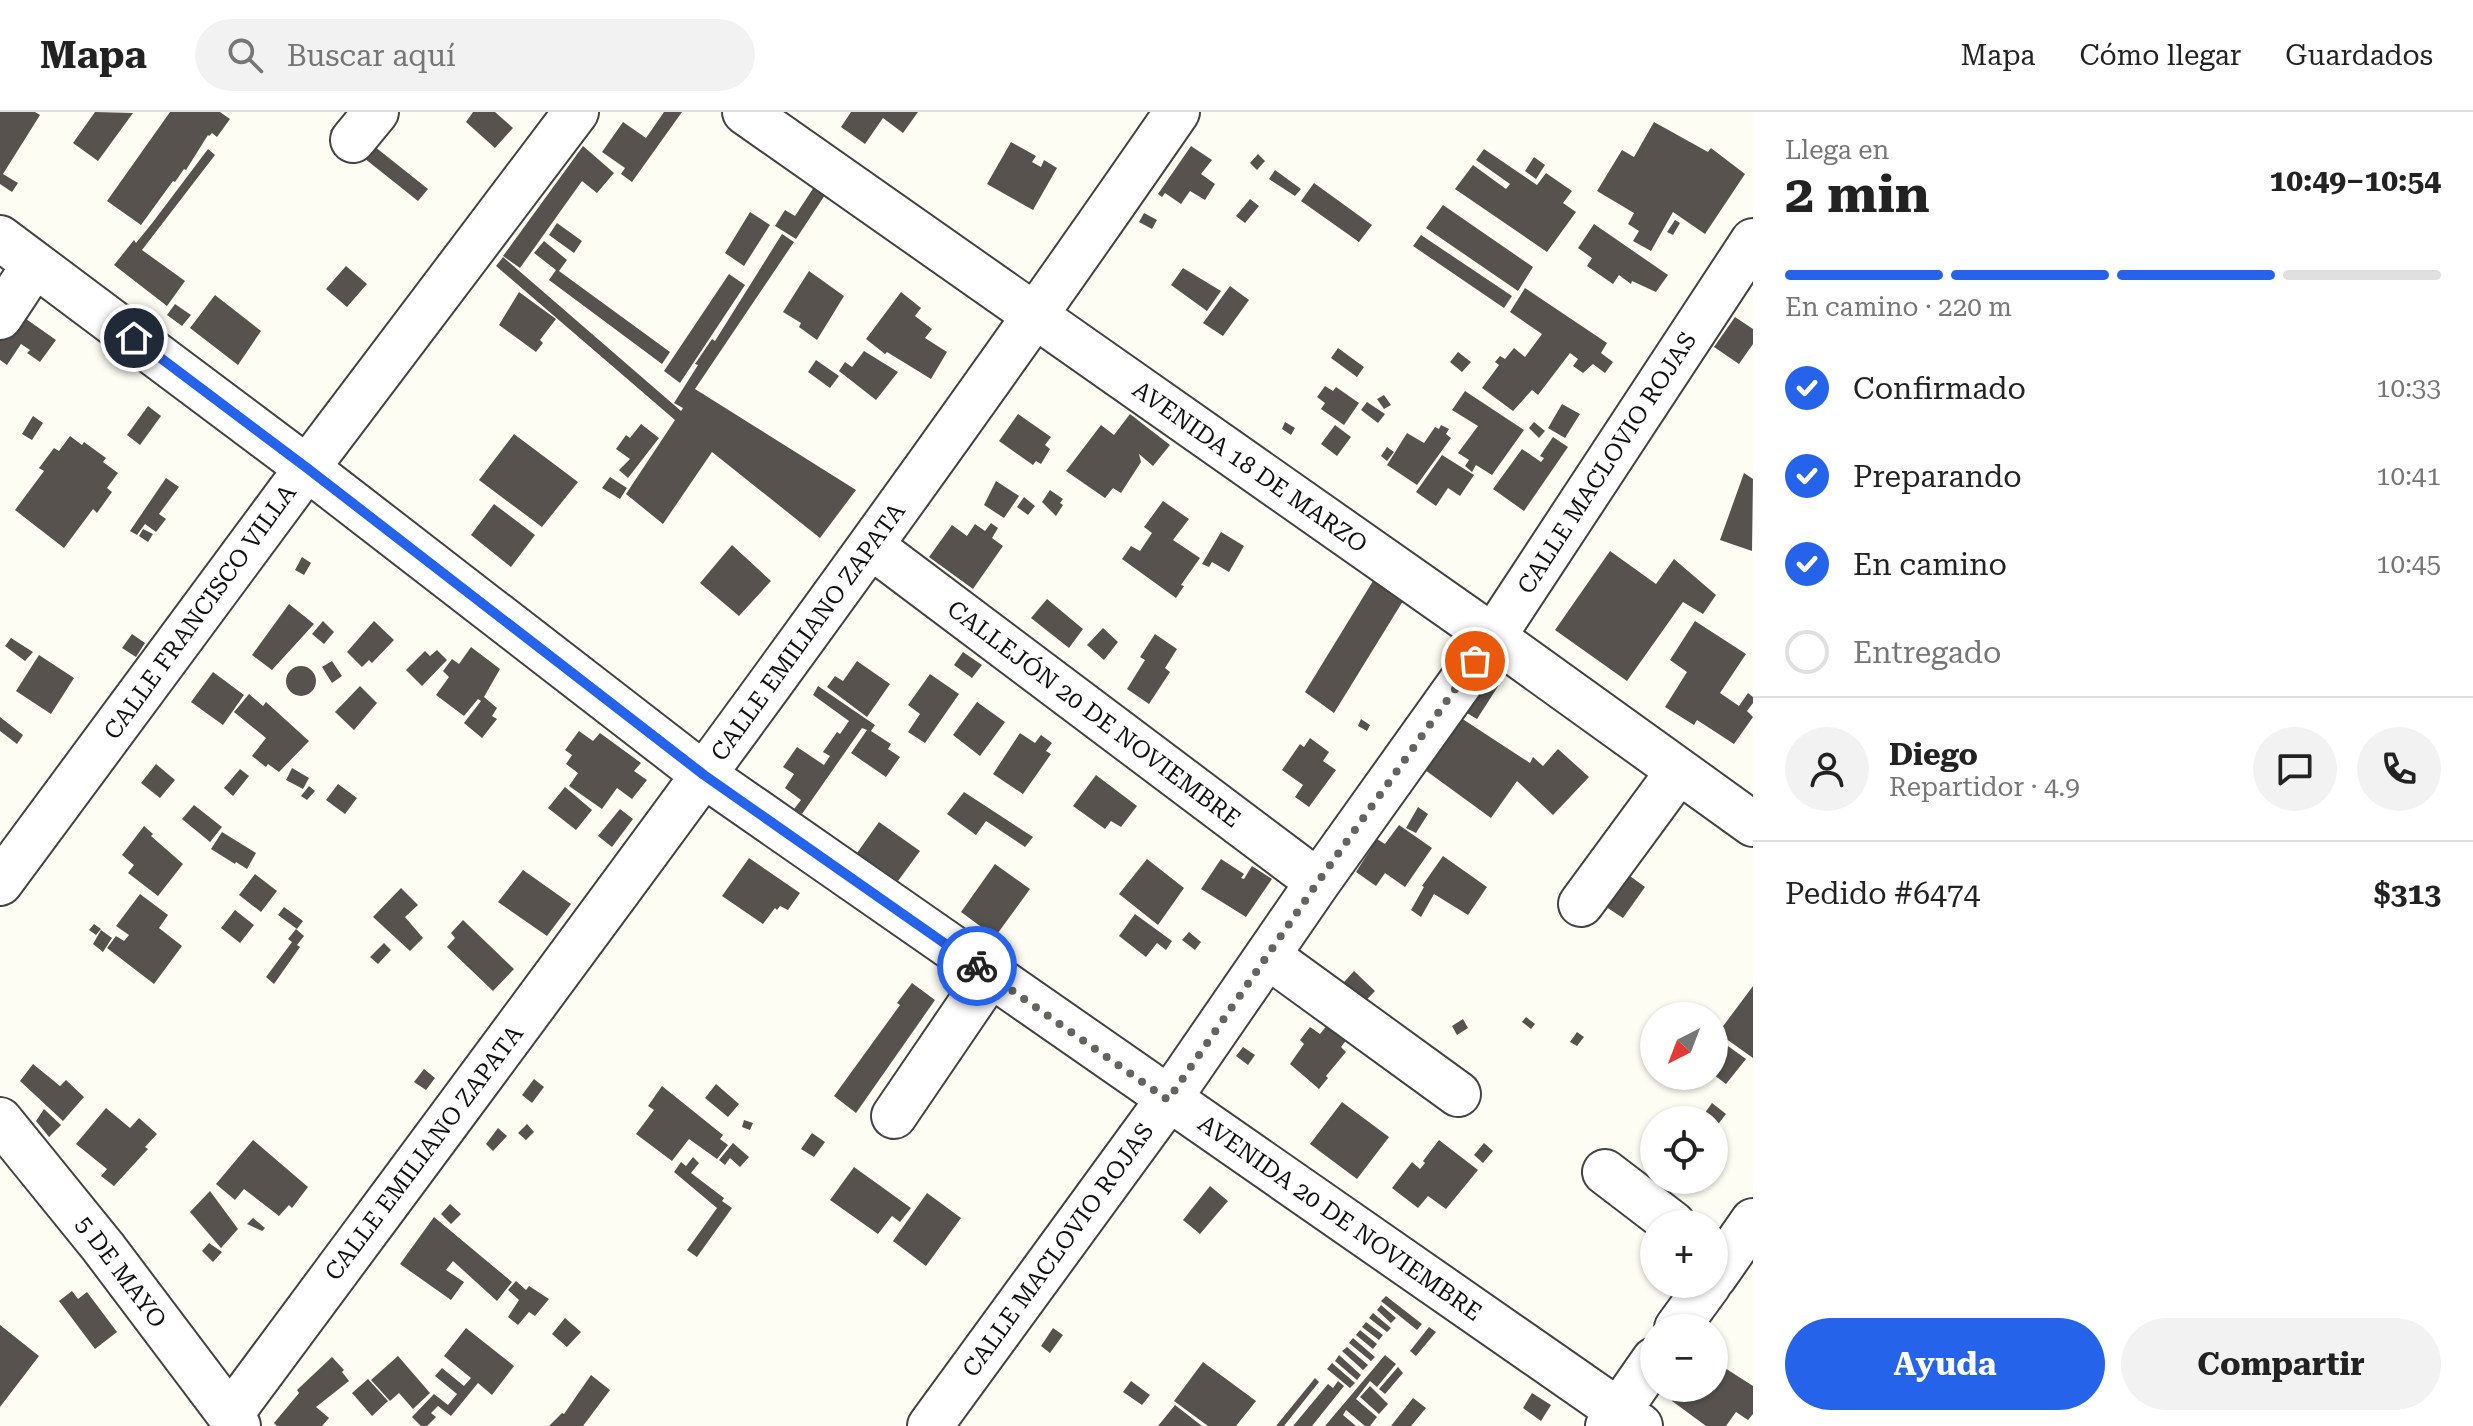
<!DOCTYPE html>
<html lang="es">
<meta charset="utf-8">
<style>
:root{--surface:#fff;--page:#f2f2f2;--text:#222;--muted:#767676;--line:#e0e0e0;--accent:#2563eb}
body{margin:0;font-family:"Roboto Serif",serif;background:var(--page);color:var(--text);height:100vh;display:flex;flex-direction:column;font-size:30px;white-space:nowrap}
*{box-sizing:border-box;margin:0}
p{font-size:26px;color:var(--muted)}
.icon{flex:none;width:44px;height:44px;fill:none;stroke:currentColor;stroke-width:2;stroke-linecap:round;stroke-linejoin:round}
.map{position:relative;flex:1;overflow:hidden}
.panel{display:flex;flex-direction:column;background:var(--surface);width:720px}
.panel>*{flex:none}
.needle{width:52px;rotate:222deg}
.tools{position:absolute;left:1640px;top:890px;display:grid;gap:16px}
.tools a{display:grid;place-items:center;width:88px;height:88px;border-radius:50%;background:var(--surface);box-shadow:0 2px 6px #0004;font-size:40px}
.pin{position:absolute;display:grid;place-items:center;width:68px;height:68px;color:#fff;margin:-34px;border:4px solid #fff;border-radius:50%;box-shadow:0 2px 8px #0007}
.courier{position:absolute;display:grid;place-items:center;width:80px;height:80px;margin:-40px;border:6px solid #2563eb;border-radius:50%;background:#fff;color:#222;box-shadow:0 2px 10px #0007}
.headline em{font-style:normal;font-weight:700}
.headline div{display:flex;flex-direction:column-reverse}
.headline{display:flex;align-items:center;justify-content:space-between;height:136px;padding:0 32px}
h1{font-size:52px;font-weight:700;line-height:60px}
.bar{display:grid;grid-template-columns:repeat(4,1fr);gap:12px 8px;align-content:center;height:96px;padding:0 32px}
.bar i{height:10px;border-radius:6px;background:var(--line)}
.bar .current{background:var(--accent)}
.bar p{grid-column:span 4}
.line{display:flex;align-items:center;gap:20px;padding:0 32px;border-top:2px solid var(--line)}
.line div{flex:1}
.round{display:grid;place-items:center;flex:none;width:84px;height:84px;border-radius:42px;background:var(--page)}
ol{padding:0 32px;list-style:none}
li{display:flex;align-items:center;gap:24px;height:88px}
li p{margin-inline-start:auto}
li .icon{padding:8px;border-radius:50%;background:var(--accent);color:#fff;stroke-width:4}
li:last-child{color:var(--muted)}
li i{width:44px;height:44px;border:4px solid var(--line);border-radius:50%}
.cta{display:flex;gap:16px;margin-top:auto;padding:16px 32px}
.cta a{flex:1;height:92px;border-radius:48px;background:var(--accent);color:#fff;font-size:32px;font-weight:700;line-height:92px;text-align:center}
.cta a+a{background:var(--page);color:var(--text)}
header{display:flex;align-items:center;gap:48px;box-sizing:border-box;height:112px;padding:0 40px;background:var(--surface);border-bottom:2px solid var(--line)}
header strong{font-size:38px}
nav{display:flex;gap:44px;margin-inline-start:auto;font-size:28px}
.search{width:560px;height:72px;background:var(--page);display:flex;align-items:center;gap:20px;box-sizing:border-box;padding:0 28px;border-radius:44px;color:var(--muted);font-size:30px}
main{display:flex;flex:1;min-height:0}
.map>svg:first-child{display:block}
.building{fill:#57524d}
.lines{fill:none;stroke-linecap:round;stroke-linejoin:round}
.minor-casing{stroke:#434343;stroke-width:48}
.minor{stroke:#fff;stroke-width:44}
.done{stroke:#63635f;stroke-width:8;stroke-dasharray:0 14.4}
.route{stroke:#2563eb;stroke-width:10}
.labels{text-anchor:middle;dominant-baseline:central;stroke-width:8;stroke-linejoin:round;paint-order:stroke}
.street-label{font-size:24px;fill:#101010;stroke:#fff}
</style>
<header>
<strong>Mapa</strong>
<div class="search"><svg class="icon" aria-label="search" viewBox="0 0 24 24"><circle cx="10" cy="10" r="6"/><path d="M15 15l6 6"/></svg>Buscar aquí</div>
<nav><a>Mapa</a><a>Cómo llegar</a><a>Guardados</a></nav>
</header>
<main>
<div class="map">
<svg width="1753" height="1314" viewBox="0 0 1753 1314">
<rect width="100%" height="100%" fill="#fefdf3"/>
<path class="building" d="M0 0H35L40 3 3 62 18 71 12 80 0 72Z
M95 0 133 1 98 49 73 31Z
M170 0H220L230 7 217 25 212 21 209 24 208 23 186 58 184 57 175 70 173 69 141 113 107 89Z
M473 0H495L513 16 495 36 466 10Z
M664 0H682L632 70 621 62 625 56 602 40 623 10 646 26Z
M851 0H918L903 21 883 6 865 32 841 15Z
M340 7 428 77 418 89 330 19Z
M1654 10 1708 40 1711 36 1745 62 1705 122 1673 100 1651 139 1633 129 1639 119 1628 112 1634 101 1597 79 1622 38 1634 45Z
M1011 30 1036 44 1032 50 1041 55 1044 48 1057 56 1033 98 987 72Z
M583 34 614 61 597 81 582 69 520 156 503 144Z
M1191 34 1212 48 1201 62 1215 72 1205 88 1190 79 1181 92 1165 81 1162 85 1158 82Z
M208 37 215 43 142 138 185 169 167 194 114 153 134 128 136 131 153 110Z
M1484 37 1537 73 1546 61 1572 79 1563 91 1576 100 1547 140 1455 77 1473 53 1506 77 1510 72 1476 48Z
M1258 42 1265 49 1257 58 1250 51Z
M1534 45 1545 53 1536 67 1525 59Z
M1275 58 1301 77 1295 84 1269 67Z
M1314 71 1372 113 1359 130 1301 89Z
M814 75 825 83 796 127 775 114 785 98 795 104Z
M1250 87 1259 94 1245 111 1236 104Z
M1443 93 1533 155 1518 179 1426 116Z
M750 100 770 113 744 154 725 141Z
M1144 101 1157 108 1152 117 1139 110Z
M1675 108 1680 111 1673 123 1667 120Z
M557 111 582 129 574 141 549 123Z
M1594 112 1668 163 1656 180 1632 169 1631 172 1619 163 1613 172 1587 154 1592 146 1578 136Z
M782 122 794 130 695 277 856 378 820 426 712 340 663 412 626 382 675 308 496 154 503 145 681 299 683 296 674 291 698 253 695 252 712 227 715 229Z
M1421 123 1512 184 1504 196 1413 134Z
M544 129 567 148 559 159 670 240 662 252 549 168 556 158 534 141Z
M346 154 367 172 347 195 326 177Z
M1183 156 1221 179 1207 199 1171 173Z
M809 159 844 184 817 228 799 215 801 211 783 200Z
M729 162 745 173 680 271 664 259Z
M1230 174 1249 188 1223 224 1203 211Z
M1525 176 1607 231 1601 241 1613 250 1605 261 1593 252 1583 261 1573 254 1578 247 1570 241 1538 283 1532 278 1513 299 1482 276 1499 253 1495 250 1500 244 1505 247 1514 236 1525 245 1542 222 1510 200Z
M519 180 556 207 540 228 543 231 536 240 499 213Z
M901 180 921 196 915 204 932 217 925 226 947 240 931 267 887 240 885 242 866 227Z
M215 183 261 219 238 253 190 216Z
M175 192 191 203 182 214 167 203Z
M19 202 56 228 40 250 27 241 30 238 21 232 7 253 0 248V228Z
M1735 205 1753 217V232L1739 252 1714 235Z
M1338 236 1364 255 1357 265 1331 246Z
M864 239 898 260 876 288 839 259 845 250 852 255Z
M1458 240 1471 250 1462 260 1450 250Z
M816 248 839 264 830 276 808 260Z
M1325 274 1333 279 1336 275 1359 291 1344 313 1321 297 1325 291 1317 285Z
M1465 279 1524 318 1492 363 1476 353 1472 360 1465 354 1469 348 1458 341 1478 314 1452 298Z
M1384 283 1391 293 1384 297 1377 287Z
M1367 290 1385 302 1378 311 1361 298Z
M1562 292 1580 302 1565 326 1548 316Z
M148 294 161 304 140 333 127 323Z
M1018 302 1051 325 1045 333 1050 337 1041 352 1036 349 1033 353 999 329Z
M1130 302 1170 333 1153 354 1139 342 1141 350 1121 381 1113 376 1105 386 1066 359 1101 313 1114 323Z
M33 304 43 311 32 328 22 322Z
M1285 310 1295 316 1291 323 1282 317Z
M1534 310 1545 319 1539 326 1529 316Z
M641 312 659 326 628 366 619 358 630 347 616 337 626 323 630 326Z
M1335 313 1351 325 1337 344 1321 332Z
M1441 313 1449 317 1446 322 1451 326 1417 373 1387 353 1407 321 1424 331 1435 315 1439 317Z
M514 322 578 370 542 415 479 368Z
M70 324 82 333 84 330 106 346 103 350 118 361 107 376 112 380 97 401 93 397 64 436 15 398 44 359 39 356 54 336 59 339Z
M1553 325 1568 335 1524 399 1493 377 1522 337 1541 350 1544 346 1540 344Z
M1387 335 1394 340 1387 349 1381 344Z
M1442 343 1474 363 1460 384 1448 376 1436 394 1416 380Z
M1744 361 1753 367 1752 439 1720 428Z
M610 365 627 376 620 387 602 376Z
M166 366 179 375 159 402 166 407 156 420 145 412 137 423 130 419Z
M996 369 1019 384 1004 406 984 393Z
M1050 378 1063 387 1060 391 1063 393 1056 404 1042 390Z
M1024 385 1035 394 1028 403 1017 395Z
M1163 389 1189 407 1173 428 1200 446 1181 473 1184 474 1176 486 1122 447 1131 434 1140 439 1152 421 1144 415Z
M494 392 535 423 511 455 471 423Z
M991 411 998 416 992 426 1003 434 973 477 929 445 952 413 967 424 975 412 985 419Z
M143 417 153 422 148 430 139 424Z
M1221 420 1244 434 1229 460 1212 450 1209 455 1202 452Z
M732 433 771 469 739 504 700 471Z
M1610 439 1656 472 1674 447 1716 483 1703 502 1683 490 1627 569 1555 518Z
M302 445 311 451 304 463 295 458Z
M1373 469 1403 489 1334 601 1305 580Z
M1047 487 1083 517 1069 536 1031 506Z
M289 492 314 512 272 558 252 543Z
M323 509 334 520 324 532 312 522Z
M374 509 394 528 372 551 369 548 362 555 347 540Z
M1695 509 1746 542 1720 581 1739 594 1748 581 1753 585V591L1747 599 1753 605 1734 632 1697 608 1694 613 1665 595 1687 560 1670 548Z
M1103 516 1118 530 1104 548 1087 533Z
M132 522 145 531 136 545 122 536Z
M1155 522 1177 537 1165 556 1170 560 1149 592 1127 577 1145 548 1140 545Z
M11 526 33 540 25 549 5 534Z
M471 535 500 557 484 585 497 596 492 604 497 607 482 626 464 611 481 589 478 587 464 604 436 583 449 565 443 559 452 547 459 552Z
M437 538 447 548 422 574 406 558 425 539 430 544Z
M963 540 982 553 972 566 954 553Z
M39 543 74 566 51 602 16 579Z
M332 549 342 564 332 571 322 555Z
M857 549 890 572 867 605 827 575 835 564 843 569Z
M286 569a15 15 0 1 1 30 0a15 15 0 1 1-30 0Z
M1494 558 1504 565 1477 607 1465 600Z
M213 560 244 583 223 613 191 590Z
M930 562 959 582 925 631 908 620 920 602 908 593Z
M360 574 377 591 354 618 335 600Z
M818 574 875 613 871 619 891 632 888 637 900 645 886 665 851 641 867 618 862 616 802 702 794 697 801 688 785 676 794 662 783 655 797 635 824 653 830 644 823 640 837 620 840 622 849 609 813 583Z
M249 582 263 594 266 590 309 629 279 660 268 652 266 655 252 644 266 626 234 600Z
M977 590 1005 610 980 644 953 623Z
M0 605 23 623 17 632 0 619Z
M1461 606 1530 651 1533 645 1543 654 1558 637 1589 665 1553 703 1517 669 1491 706 1425 658Z
M1361 607 1370 613 1367 619 1358 614Z
M579 619 593 629 600 621 641 651 634 659 647 668 632 687 617 676 602 697 569 674 578 661 566 652 572 643 565 638Z
M1020 621 1035 631 1041 623 1052 631 1046 639 1051 642 1023 682 993 662Z
M1310 626 1329 640 1323 649 1336 658 1309 695 1295 685 1303 673 1282 658 1300 632 1304 635Z
M156 652 175 668 160 686 141 671Z
M292 656 309 666 303 677 286 668Z
M240 657 249 664 233 684 224 676Z
M1096 663 1137 694 1121 715 1111 709 1105 717 1073 694Z
M338 672 357 686 345 702 326 688Z
M309 674 315 679 307 688 301 684Z
M565 675 592 698 576 718 548 696Z
M964 680 1033 725 1025 735 986 709 976 723 947 702Z
M194 693 222 715 210 730 182 707Z
M1418 695 1428 702 1416 721 1406 716Z
M620 697 633 707 612 735 598 724Z
M879 710 920 739 898 769 857 741Z
M1399 713 1432 736 1405 775 1385 761 1376 774 1356 760 1377 727 1385 732Z
M144 714 153 722 151 724 183 752 158 784 128 761 134 753 122 743Z
M222 720 256 741 247 757 236 750 235 752 211 737Z
M1443 744 1487 775 1468 803 1434 782 1421 805 1411 798 1424 775 1422 774Z
M749 746 800 781 788 798 780 794 777 798 775 796 763 812 722 784Z
M1147 747 1184 776 1158 813 1119 782Z
M1221 747 1244 762 1241 766 1244 767 1252 754 1272 767 1246 805 1201 777Z
M995 752 1030 777 995 825 961 800Z
M523 758 571 792 547 824 498 790Z
M1623 759 1645 775 1623 806 1600 791Z
M255 762 277 779 261 800 239 783Z
M401 776 418 793 405 805 423 826 410 839 373 805Z
M140 782 168 803 159 816 182 834 154 872 107 836 116 824 124 829 129 823 116 814Z
M284 795 303 809 297 817 278 803Z
M235 798 254 813 240 831 221 816Z
M1135 802 1172 829 1166 838 1157 831 1146 845 1119 824Z
M463 808 514 857 493 879 447 835 455 826 451 821Z
M94 812 101 817 96 823 89 818Z
M296 817 304 824 297 833 300 835 274 872 266 865 292 830 288 827Z
M101 818 112 826 103 840 93 832Z
M1189 820 1201 830 1195 838 1182 828Z
M384 831 391 838 378 852 370 845Z
M1354 859 1375 879 1353 902 1336 879Z
M912 871 935 888 856 1001 834 984 900 893 897 891Z
M1753 874V946L1718 921Z
M1526 905 1535 912 1531 917 1522 910Z
M1463 907 1468 916 1457 923 1452 914Z
M1329 911 1347 927 1341 935 1346 940 1326 964 1328 966 1319 977 1290 952 1304 932 1300 928 1310 915 1320 922Z
M1577 920 1584 925 1577 934 1570 930Z
M1714 924 1746 947 1726 972 1714 963Z
M1243 935 1255 943 1248 953 1236 944Z
M33 952 60 974 66 968 84 985 63 1009 20 969Z
M424 957 435 966 426 978 414 970Z
M534 967 544 975 532 991 522 983Z
M716 972 739 992 728 1005 705 986Z
M662 974 723 1023 720 1027 728 1033 717 1047 689 1027 672 1049 636 1022 654 998 648 994Z
M1342 990 1389 1025 1357 1067 1310 1032Z
M1712 991 1726 1002 1716 1015 1714 1008 1702 1005Z
M106 996 130 1016 139 1006 157 1022 145 1035 148 1037 114 1074 101 1064 107 1057 76 1032Z
M44 997 61 1013 49 1025 36 1009Z
M744 1008 753 1011 750 1018 742 1015Z
M527 1012 534 1020 526 1028 518 1021Z
M498 1016 507 1024 493 1039 486 1032Z
M812 1021 825 1030 814 1045 801 1037Z
M253 1028 308 1075 292 1096 289 1093 279 1104 244 1077 235 1088 216 1072Z
M1439 1028 1478 1058 1446 1097 1428 1084 1418 1096 1392 1076 1412 1050 1420 1057 1425 1051 1423 1049Z
M733 1031 749 1045 740 1055 730 1046 725 1053 719 1048Z
M1484 1031 1493 1039 1483 1051 1474 1043Z
M693 1045 699 1051 691 1061 724 1086 722 1089 732 1096 697 1145 687 1138 717 1096 674 1060 681 1050 686 1054Z
M854 1055 911 1096 900 1110 892 1104 878 1122 830 1088Z
M1210 1074 1228 1089 1200 1122 1183 1108Z
M210 1079 238 1117 221 1136 190 1100Z
M927 1081 961 1106 926 1154 893 1129Z
M450 1092 461 1102 451 1112 441 1102Z
M434 1105 512 1170 497 1189 453 1149 446 1158 464 1170 451 1188 400 1152Z
M253 1106 265 1116 262 1119 247 1112Z
M209 1131 222 1140 213 1150 202 1139Z
M516 1169 526 1178 529 1174 549 1187 535 1204 529 1200 518 1213 508 1205 519 1188 508 1178Z
M72 1179 78 1187 87 1180 117 1220 95 1237 59 1189Z
M1386 1184 1422 1212 1417 1218 1381 1189Z
M1381 1193 1396 1206 1391 1211 1377 1198Z
M1373 1201 1391 1216 1387 1220 1369 1206Z
M565 1206 581 1220 567 1235 552 1222Z
M1366 1210 1383 1223 1379 1228 1362 1215Z
M0 1213 39 1244 0 1295Z
M1429 1215 1436 1220 1416 1244 1410 1239Z
M466 1216 514 1254 492 1283 478 1271 451 1304 438 1294 431 1301 436 1305 427 1314H421L412 1305 434 1282 448 1293 457 1282 435 1264 442 1256 464 1274 471 1266 444 1244Z
M1053 1216 1063 1223 1050 1241 1041 1234Z
M1360 1218 1377 1232 1373 1237 1356 1223Z
M1353 1226 1375 1245 1371 1249 1349 1231Z
M1347 1235 1368 1253 1363 1258 1342 1239Z
M1339 1243 1361 1263 1357 1268 1335 1249Z
M1385 1243 1396 1252 1377 1275 1370 1269 1356 1287 1377 1305 1370 1314H1365L1346 1298 1343 1303 1356 1314H1325Z
M398 1244 430 1281 413 1297 399 1281 390 1289 371 1268Z
M332 1245 344 1258 342 1260 349 1269 316 1295 329 1306 322 1314H277L274 1311 299 1281 297 1278Z
M1714 1249 1753 1274V1302L1748 1308 1736 1300 1726 1314H1706L1672 1289 1681 1276H1714Z
M1203 1250 1256 1289 1236 1314H1208L1174 1289Z
M1332 1251 1355 1271 1350 1276 1327 1257Z
M1398 1255 1403 1261 1385 1282 1379 1277Z
M591 1263 610 1278 583 1314H549L562 1301 564 1302Z
M1315 1266 1319 1270 1284 1314H1276Z
M368 1267 388 1289 372 1304 352 1281Z
M1131 1269 1150 1283 1142 1293 1123 1280Z
M1338 1269 1344 1274 1312 1314H1293L1328 1272 1333 1276Z
M1370 1274 1388 1292 1379 1302 1360 1285Z
M1532 1281 1551 1293 1541 1309 1523 1296Z
M1413 1286 1426 1296 1411 1314H1391Z
M1175 1293 1202 1314H1158Z"/>
<g class="lines">
<g class="minor-casing">
<path id="minor" d="M745 0 1493 525 1753 712
M353 28 376 0
M0 126 307 356 704 663 1640 1314
M0 205 35 152
M871 434 1318 770
M0 771 307 356 576 0
M1581 792 1678 660
M1268 844 1458 982
M894 1004 990 863
M0 1008 103 1135 238 1314
M1605 1060 1673 1112
M1714 1165 1753 1109
M1677 1216 1709 1172
M230 1303C550 871 872 442 1177 0
M930 1314 1168 988 1318 770 1493 525 1753 129
M1608 1314 1654 1248"/>
</g>
<use href="#minor" class="minor"/>
</g>
<g class="lines">
<path class="done" d="M977 854 1168 988 1318 770 1475 549"/>
<path class="route" d="M134 226 307 356 704 663 977 854"/>
</g>
<g class="labels">
<g class="street-label">
<text transform="translate(1607 351) rotate(-57)">CALLE MACLOVIO ROJAS</text>
<text transform="translate(1250 355) rotate(35)">AVENIDA 18 DE MARZO</text>
<text transform="translate(200 500) rotate(-54)">CALLE FRANCISCO VILLA</text>
<text transform="translate(808 520) rotate(-54)">CALLE EMILIANO ZAPATA</text>
<text transform="translate(1094 602) rotate(37)">CALLEJÓN 20 DE NOVIEMBRE</text>
<text transform="translate(424 1041) rotate(-53)">CALLE EMILIANO ZAPATA</text>
<text transform="translate(1340 1106) rotate(35)">AVENIDA 20 DE NOVIEMBRE</text>
<text transform="translate(1058 1138) rotate(-54)">CALLE MACLOVIO ROJAS</text>
<text transform="translate(121 1160) rotate(53)">5 DE MAYO</text>
</g>
</g>
</svg>
<div class="tools">
<a><svg class="needle" viewBox="-14 -14 28 28"><path d="M0-13l5 13h-10z" fill="#e53935"/><path d="M0 13l5-13h-10z" fill="#767676"/></svg></a>
<a><svg class="icon" aria-label="locate" viewBox="0 0 24 24"><circle cx="12" cy="12" r="6"/><path d="M12 2v4M12 18v4M2 12h4M18 12h4"/></svg></a>
<a>+</a>
<a>−</a>
</div>
<div class="pin" style="left:1475px;top:549px;background:#ea580c"><svg class="icon" aria-label="bag" viewBox="0 0 24 24"><path d="M5 8h14l-1 12H6zM9 8a3 3 0 0 1 6 0"/></svg></div>
<div class="pin" style="left:134px;top:226px;background:#1f2937"><svg class="icon" aria-label="home" viewBox="0 0 24 24"><path d="M3 11l9-7 9 7M6 9v11h12V9"/></svg></div>
<div class="courier" style="left:977px;top:854px"><svg class="icon" aria-label="bike" viewBox="0 0 24 24"><circle cx="6" cy="16" r="4"/><circle cx="18" cy="16" r="4"/><path d="M6 16l4-8h5l3 8M10 8l3 8H6M13 5h3"/></svg></div>
</div>
<section class="panel">
<div class="headline"><div><h1>2 min</h1><p>Llega en</p></div><em>10:49–10:54</em></div>
<div class="bar"><i class="current"></i><i class="current"></i><i class="current"></i><i></i><p>En camino · 220 m</p></div>
<ol>
<li><svg class="icon" aria-label="check" viewBox="0 0 24 24"><path d="M5 12l5 5 9-10"/></svg>Confirmado<p>10:33</p></li>
<li><svg class="icon" aria-label="check" viewBox="0 0 24 24"><path d="M5 12l5 5 9-10"/></svg>Preparando<p>10:41</p></li>
<li><svg class="icon" aria-label="check" viewBox="0 0 24 24"><path d="M5 12l5 5 9-10"/></svg>En camino<p>10:45</p></li>
<li><i></i>Entregado</li>
</ol>
<div class="line" style="height:144px"><a class="round"><svg class="icon" aria-label="person" viewBox="0 0 24 24"><circle cx="12" cy="8" r="4"/><path d="M4 21q1-7 8-7t8 7"/></svg></a><div><b>Diego</b><p>Repartidor · 4.9</p></div><a class="round"><svg class="icon" aria-label="chat" viewBox="0 0 24 24"><path d="M4 5h16v11H9l-5 4z"/></svg></a><a class="round"><svg class="icon" aria-label="phone" viewBox="0 0 24 24"><path d="M5 4h4l2 5-3 2q2 4 5 5l2-3 5 2v4C11 20 4 13 5 4z"/></svg></a></div>
<div class="line" style="height:104px"><div>Pedido #6474</div><b>$313</b></div>
<div class="cta"><a>Ayuda</a><a>Compartir</a></div>
</section>
</main>
